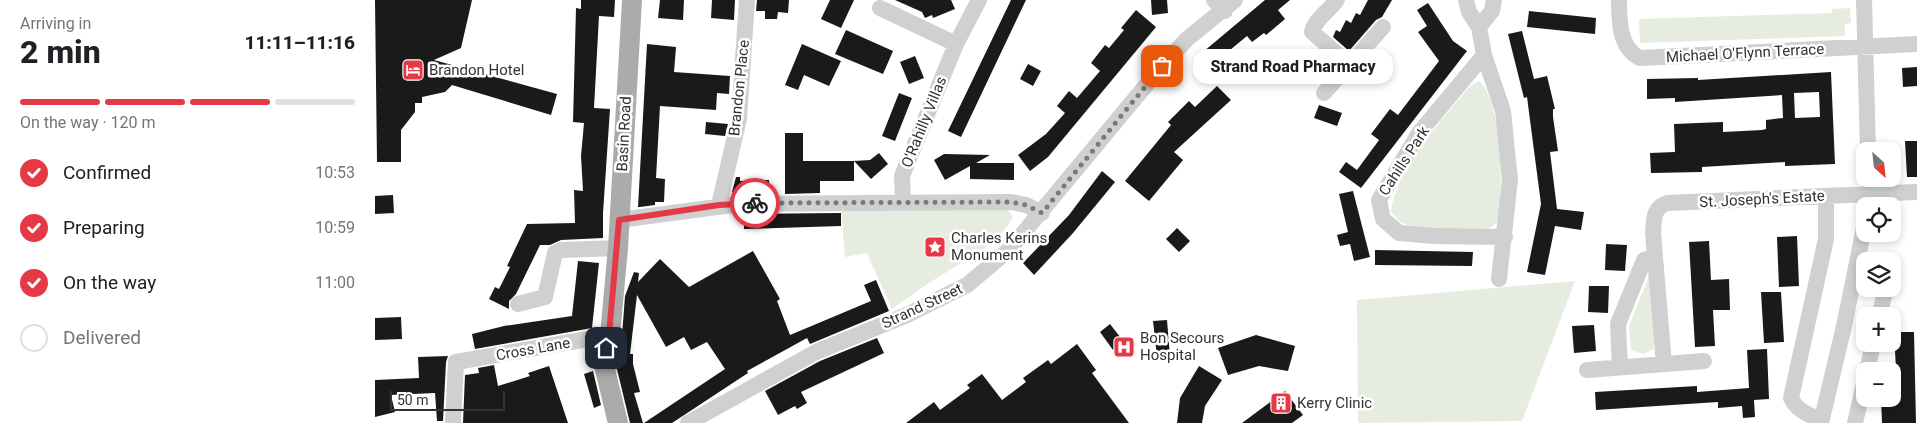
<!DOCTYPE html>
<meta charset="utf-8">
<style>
:root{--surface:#fff;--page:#f2f2f2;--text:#202124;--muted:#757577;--line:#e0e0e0;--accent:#e63946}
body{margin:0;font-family:Roboto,sans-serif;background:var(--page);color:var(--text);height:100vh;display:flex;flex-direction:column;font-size:19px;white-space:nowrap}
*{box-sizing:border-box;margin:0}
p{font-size:16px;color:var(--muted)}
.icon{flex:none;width:28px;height:28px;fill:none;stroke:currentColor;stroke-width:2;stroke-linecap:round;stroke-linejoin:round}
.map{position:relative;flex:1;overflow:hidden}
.details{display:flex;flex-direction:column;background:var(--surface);width:375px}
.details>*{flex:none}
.needle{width:32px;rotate:153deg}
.tools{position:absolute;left:1481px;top:142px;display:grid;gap:10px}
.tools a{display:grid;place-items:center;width:45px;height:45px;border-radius:10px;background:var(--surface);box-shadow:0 2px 8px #0003;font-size:25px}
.scale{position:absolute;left:15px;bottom:12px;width:115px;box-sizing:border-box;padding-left:5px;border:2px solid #333;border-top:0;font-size:14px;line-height:18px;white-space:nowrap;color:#333;-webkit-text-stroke:4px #fff;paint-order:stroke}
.pin{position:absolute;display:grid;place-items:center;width:42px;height:42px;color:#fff;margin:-21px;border-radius:10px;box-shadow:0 2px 8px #0006}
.courier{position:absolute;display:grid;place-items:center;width:50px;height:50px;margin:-25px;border:4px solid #e63946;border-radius:50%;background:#fff;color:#222;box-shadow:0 1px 6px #0007}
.bubble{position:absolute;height:35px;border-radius:15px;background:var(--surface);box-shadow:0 2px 8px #0003;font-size:16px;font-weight:800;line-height:35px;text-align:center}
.overview em{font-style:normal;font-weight:800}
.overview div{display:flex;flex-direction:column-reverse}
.overview{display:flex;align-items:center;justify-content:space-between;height:85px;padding:0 20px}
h1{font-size:32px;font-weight:800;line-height:38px}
.bar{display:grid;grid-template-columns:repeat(4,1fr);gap:8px 5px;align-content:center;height:60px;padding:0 20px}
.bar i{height:6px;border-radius:4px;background:var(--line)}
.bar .on{background:var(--accent)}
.bar p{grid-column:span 4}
ol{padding:0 20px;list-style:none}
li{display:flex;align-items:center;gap:15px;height:55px}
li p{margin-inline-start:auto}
li .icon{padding:5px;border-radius:50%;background:var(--accent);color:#fff;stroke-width:4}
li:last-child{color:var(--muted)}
li i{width:28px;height:28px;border:2px solid var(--line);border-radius:50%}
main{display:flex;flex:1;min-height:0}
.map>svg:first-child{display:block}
.green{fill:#e6ecdf}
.building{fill:#1a1a1a;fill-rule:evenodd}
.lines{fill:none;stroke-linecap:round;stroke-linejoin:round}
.minor{stroke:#d0d0d0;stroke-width:16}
.major{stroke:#ababab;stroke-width:20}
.done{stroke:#7a7a7a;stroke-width:5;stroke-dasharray:0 9}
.route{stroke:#e63946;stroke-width:6}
.labels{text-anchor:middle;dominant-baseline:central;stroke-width:5;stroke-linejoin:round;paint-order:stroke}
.street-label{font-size:15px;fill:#333;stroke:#fff}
.poi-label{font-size:15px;fill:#333;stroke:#fff;text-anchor:start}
</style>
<main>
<section class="details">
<div class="overview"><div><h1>2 min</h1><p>Arriving in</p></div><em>11:11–11:16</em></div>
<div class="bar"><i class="on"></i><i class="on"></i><i class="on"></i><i></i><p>On the way · 120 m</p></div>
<ol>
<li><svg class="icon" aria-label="check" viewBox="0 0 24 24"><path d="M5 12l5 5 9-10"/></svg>Confirmed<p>10:53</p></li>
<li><svg class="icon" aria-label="check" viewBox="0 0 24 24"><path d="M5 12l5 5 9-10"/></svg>Preparing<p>10:59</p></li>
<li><svg class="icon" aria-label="check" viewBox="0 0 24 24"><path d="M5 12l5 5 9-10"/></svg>On the way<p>11:00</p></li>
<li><i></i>Delivered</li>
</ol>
</section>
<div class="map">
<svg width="1542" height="423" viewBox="0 0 1542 423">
<rect width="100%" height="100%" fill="#fff"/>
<path class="green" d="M1475 8 1476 23 1470 24V36L1265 43 1264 19 1457 13V9Z
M1104 81C1127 99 1129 193 1123 222L1115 228 1079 230 1037 227 1024 221 1016 211C1022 167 1067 120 1095 86Z
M466 208H632L638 218C621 246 592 259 565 276 549 286 533 298 517 309L492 253 470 257Z
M1274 276 1278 279 1279 349 1268 354 1256 350 1254 326Z
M1200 281 1147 421 983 423 982 300Z"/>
<path class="building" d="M0 0H97L86 48 59 60 182 94 176 115 77 85 70 92 47 97V103H40V112L26 130V162H2Z
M206 0H240L239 17 224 16 219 108 235 109 228 213V238L186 240 175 245H165L141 294 134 301V309L114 299 120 287 124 289 135 267 132 266 152 224 200 223 199 190 208 191 206 156 209 123 198 122 201 8 206 9Z
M285 0H309L308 20 283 18Z
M337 0H360L359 20 336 18Z
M382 0H414L413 13 403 12 402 19H390V11H381Z
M455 0H479L466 28 446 19Z
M520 0H576L580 9 558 18 557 15 550 18 547 12Z
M636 0H651L586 137 573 131Z
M776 0H792L793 13 777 15Z
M890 0H915L903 10 910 19 891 35 889 33 877 42 872 36 832 69 822 57Z
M993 0H1017L1007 17 1001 20 974 51 958 37 961 30 965 32 971 20 976 23 981 13 985 15Z
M1053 3 1078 41 1092 51 986 188 964 172 971 162 982 170 1004 140 996 134 1015 109 1023 115 1064 61 1043 32 1052 26 1042 10Z
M761 10 781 27 673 157 655 171 643 155 671 134 690 113 682 106 694 91 702 98 725 71 716 63 730 45 734 48 749 30 746 28Z
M1154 11 1221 18 1220 34 1152 27Z
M471 30 518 51 508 74 460 54Z
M1147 31 1159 79 1172 76 1180 109H1178V117L1183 151 1175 152 1182 209 1209 212 1206 230 1180 226 1170 275 1152 272 1166 204 1152 97 1149 98 1133 34Z
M272 44 301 47 299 72 355 76 354 94 342 93 341 110 285 106 281 178 290 179 289 202H280V205L265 207H263Z
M427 44 466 61 454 86 429 75 423 90 410 85Z
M540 56 549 78 534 84 525 62Z
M933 59 954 60 958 63V68L950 77 932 75Z
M653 64 666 71 658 86 645 79Z
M1542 67V86L1528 87 1527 68Z
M1456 72 1460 164 1410 166V162L1327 167V172L1276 173 1275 153 1300 152 1299 124 1348 122V132L1387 130 1391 129V120L1408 118 1407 95 1300 102V98L1272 99V79L1323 78V80ZM1444 92 1445 117 1420 118 1419 93Z
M842 86 856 100 799 152 808 160 774 201 750 181 796 125 793 122 814 101 820 107Z
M524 93 537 98 520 141 507 136Z
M944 105 967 113 962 126 939 118Z
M331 122 353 124 350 136 330 134Z
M410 133H428V161H479V181H445V193L410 194Z
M1530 141H1542V177H1532Z
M504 153 513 164 496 179 479 161 495 160Z
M569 154 615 155 601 163H639V180L595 179V166L570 180 559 160Z
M727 171 740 182 698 233 659 275 648 263 694 215Z
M361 177H365V181L394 180 395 194 357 192Z
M978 191 995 257 979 261 975 244 965 246 962 235 973 232 964 194Z
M18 195 19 213 0 214V196Z
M466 213V226L369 229V214Z
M802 228 815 241 804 252 791 239Z
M1422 236 1424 286 1404 287 1402 237Z
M1334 241 1336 280 1354 279 1355 310H1338L1340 346 1320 347 1314 242Z
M1231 244 1252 245 1250 271 1230 270Z
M1000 250 1098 252 1097 266 1000 265Z
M378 251 405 299 402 301 415 335 496 301 489 285 501 280 514 311 435 344 432 338 372 371 373 373 297 423H269L350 369 332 342 316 350 309 337 291 347 262 295 255 354H258V364L265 392 259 393 268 423H255L240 361 247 336 250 296 259 272 264 273 263 282 285 259 314 287Z
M203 261 224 263 217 328 100 349 97 334 129 326 197 316Z
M1214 286H1234L1233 313 1213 312Z
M1386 292H1406L1409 342 1389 343Z
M26 317 27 339 0 340V318Z
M792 320 795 356 782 357 778 321Z
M735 324 749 342 738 350 725 332Z
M1219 325 1221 351 1199 353 1197 326Z
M1519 332H1539L1541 423H1507L1506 399H1518V389H1522Z
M881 335 920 346 913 371 884 366 853 375 843 348Z
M502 338 509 353 426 392 432 403 422 409 420 406 403 415 390 391 445 361Z
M702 344 721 370 717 373 754 423H531L559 402 565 410 595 388 592 385 607 374 627 400 651 382 648 378 673 360 676 364Z
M1392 349 1394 399 1379 400 1380 417 1368 418 1367 406 1343 408V402L1221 410 1220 392 1322 386V392L1374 388 1372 350Z
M73 356 71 362 68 421H62L60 393 16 395 20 412 0 417V380L44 378 43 357Z
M119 365 123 386 155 376 153 373 174 366 193 423H88L90 375 104 373 103 368Z
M824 366 847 380 830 406 827 423H802L805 398Z
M218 371 226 405 219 408 209 374Z
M910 391 928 415 917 423H867Z"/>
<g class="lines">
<path class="minor" d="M839 0 850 11
M962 0C954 11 940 19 937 32L975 65
M1091 0 1094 12 1104 27 1109 55 1044 133 1004 200 1008 219 1024 233 1059 236 1130 237
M1244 0C1244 21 1244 48 1265 58L1542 44
M1489 0 1493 151
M505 8 581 44
M1104 27 1117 11 1119 0
M1109 55 1128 111 1135 180 1124 279
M949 93 1008 27
M528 202 527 176 581 44 604 0
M344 205 364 119 372 0
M1493 206 1495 179
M244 220 365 204 636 202 651 205 667 213
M143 304 170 297 180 253 186 250 243 248
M1504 316 1511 289
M1289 364 1278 233C1279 219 1278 208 1292 203L1542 192
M1245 367 1243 324 1269 260 1280 256
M1212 370 1329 361
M1492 371 1498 344
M1446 420C1434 415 1422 411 1416 398L1451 239V196
M78 423 81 362 235 335
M313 423 441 352 532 315 592 285 635 249 787 66 812 39 860 0
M1446 423 1469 326 1490 223
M1480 423 1490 379"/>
<path class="major" d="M243 423 228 361 235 335 243 248 257 0"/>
</g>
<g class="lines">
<path class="done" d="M380 203 636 202 651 205 667 213 787 66"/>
<path class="route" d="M231 348 234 335 244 220 344 205 380 203"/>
</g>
<defs>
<g id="hotel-square" transform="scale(1.125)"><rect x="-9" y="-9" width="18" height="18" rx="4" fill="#e63946" stroke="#fff"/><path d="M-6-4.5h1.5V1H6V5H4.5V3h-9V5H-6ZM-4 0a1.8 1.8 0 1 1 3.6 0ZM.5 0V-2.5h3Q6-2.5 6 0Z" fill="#fff"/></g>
<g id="sight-square" transform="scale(1.125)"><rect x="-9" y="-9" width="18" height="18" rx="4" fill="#e63946" stroke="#fff"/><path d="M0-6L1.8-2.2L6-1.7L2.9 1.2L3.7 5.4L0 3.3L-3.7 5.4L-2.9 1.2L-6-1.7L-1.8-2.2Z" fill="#fff"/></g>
<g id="hospital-square" transform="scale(1.125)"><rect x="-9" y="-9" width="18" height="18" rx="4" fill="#e63946" stroke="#fff"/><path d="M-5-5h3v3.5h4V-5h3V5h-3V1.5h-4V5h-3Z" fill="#fff"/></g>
<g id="building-square" transform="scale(1.125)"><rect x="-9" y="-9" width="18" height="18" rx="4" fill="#e63946" stroke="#fff"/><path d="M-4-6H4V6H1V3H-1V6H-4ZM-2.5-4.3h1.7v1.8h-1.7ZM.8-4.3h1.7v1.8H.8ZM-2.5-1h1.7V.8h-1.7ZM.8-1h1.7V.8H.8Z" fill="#fff"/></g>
</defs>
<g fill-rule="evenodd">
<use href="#hotel-square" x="38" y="70"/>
<use href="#sight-square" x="560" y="247"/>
<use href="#hospital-square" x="749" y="347"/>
<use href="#building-square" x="906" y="403"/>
</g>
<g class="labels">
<g class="street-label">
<text transform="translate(1370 53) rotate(-3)">Michael O'Flynn Terrace</text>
<text transform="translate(364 88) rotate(-84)">Brandon Place</text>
<text transform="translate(549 122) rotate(-68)">O'Rahilly Villas</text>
<text transform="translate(249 134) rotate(-87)">Basin Road</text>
<text transform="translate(1029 161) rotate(-57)">Cahills Park</text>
<text transform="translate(1387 199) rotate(-3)">St. Joseph's Estate</text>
<text transform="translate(547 306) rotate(-25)">Strand Street</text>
<text transform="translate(158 349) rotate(-10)">Cross Lane</text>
</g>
<g class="poi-label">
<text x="54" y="70">Brandon Hotel</text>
<text x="576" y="238">Charles Kerins<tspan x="576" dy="17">Monument</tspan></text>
<text x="765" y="338">Bon Secours<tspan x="765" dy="17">Hospital</tspan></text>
<text x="922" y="403">Kerry Clinic</text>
</g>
</g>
</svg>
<div class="tools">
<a><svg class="needle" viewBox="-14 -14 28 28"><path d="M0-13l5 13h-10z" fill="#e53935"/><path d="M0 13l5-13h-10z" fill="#757577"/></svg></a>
<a><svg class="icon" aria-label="locate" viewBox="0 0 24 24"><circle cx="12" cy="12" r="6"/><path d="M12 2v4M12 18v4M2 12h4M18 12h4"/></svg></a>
<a><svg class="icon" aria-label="layers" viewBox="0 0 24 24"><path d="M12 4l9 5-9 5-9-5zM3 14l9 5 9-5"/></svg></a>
<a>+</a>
<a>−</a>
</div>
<div class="scale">50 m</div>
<div class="pin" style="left:787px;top:66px;background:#ea580c"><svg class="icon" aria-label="bag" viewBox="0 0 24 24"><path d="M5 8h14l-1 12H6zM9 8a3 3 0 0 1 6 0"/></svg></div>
<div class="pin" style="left:231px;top:348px;background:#1f2937"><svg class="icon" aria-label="home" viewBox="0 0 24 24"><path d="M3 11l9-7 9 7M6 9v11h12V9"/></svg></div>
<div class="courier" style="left:380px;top:203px"><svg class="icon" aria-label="bike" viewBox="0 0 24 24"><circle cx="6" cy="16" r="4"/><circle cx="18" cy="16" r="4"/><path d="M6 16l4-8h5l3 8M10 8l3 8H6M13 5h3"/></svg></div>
<div class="bubble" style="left:818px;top:49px;width:200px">Strand Road Pharmacy</div>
</div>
</main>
